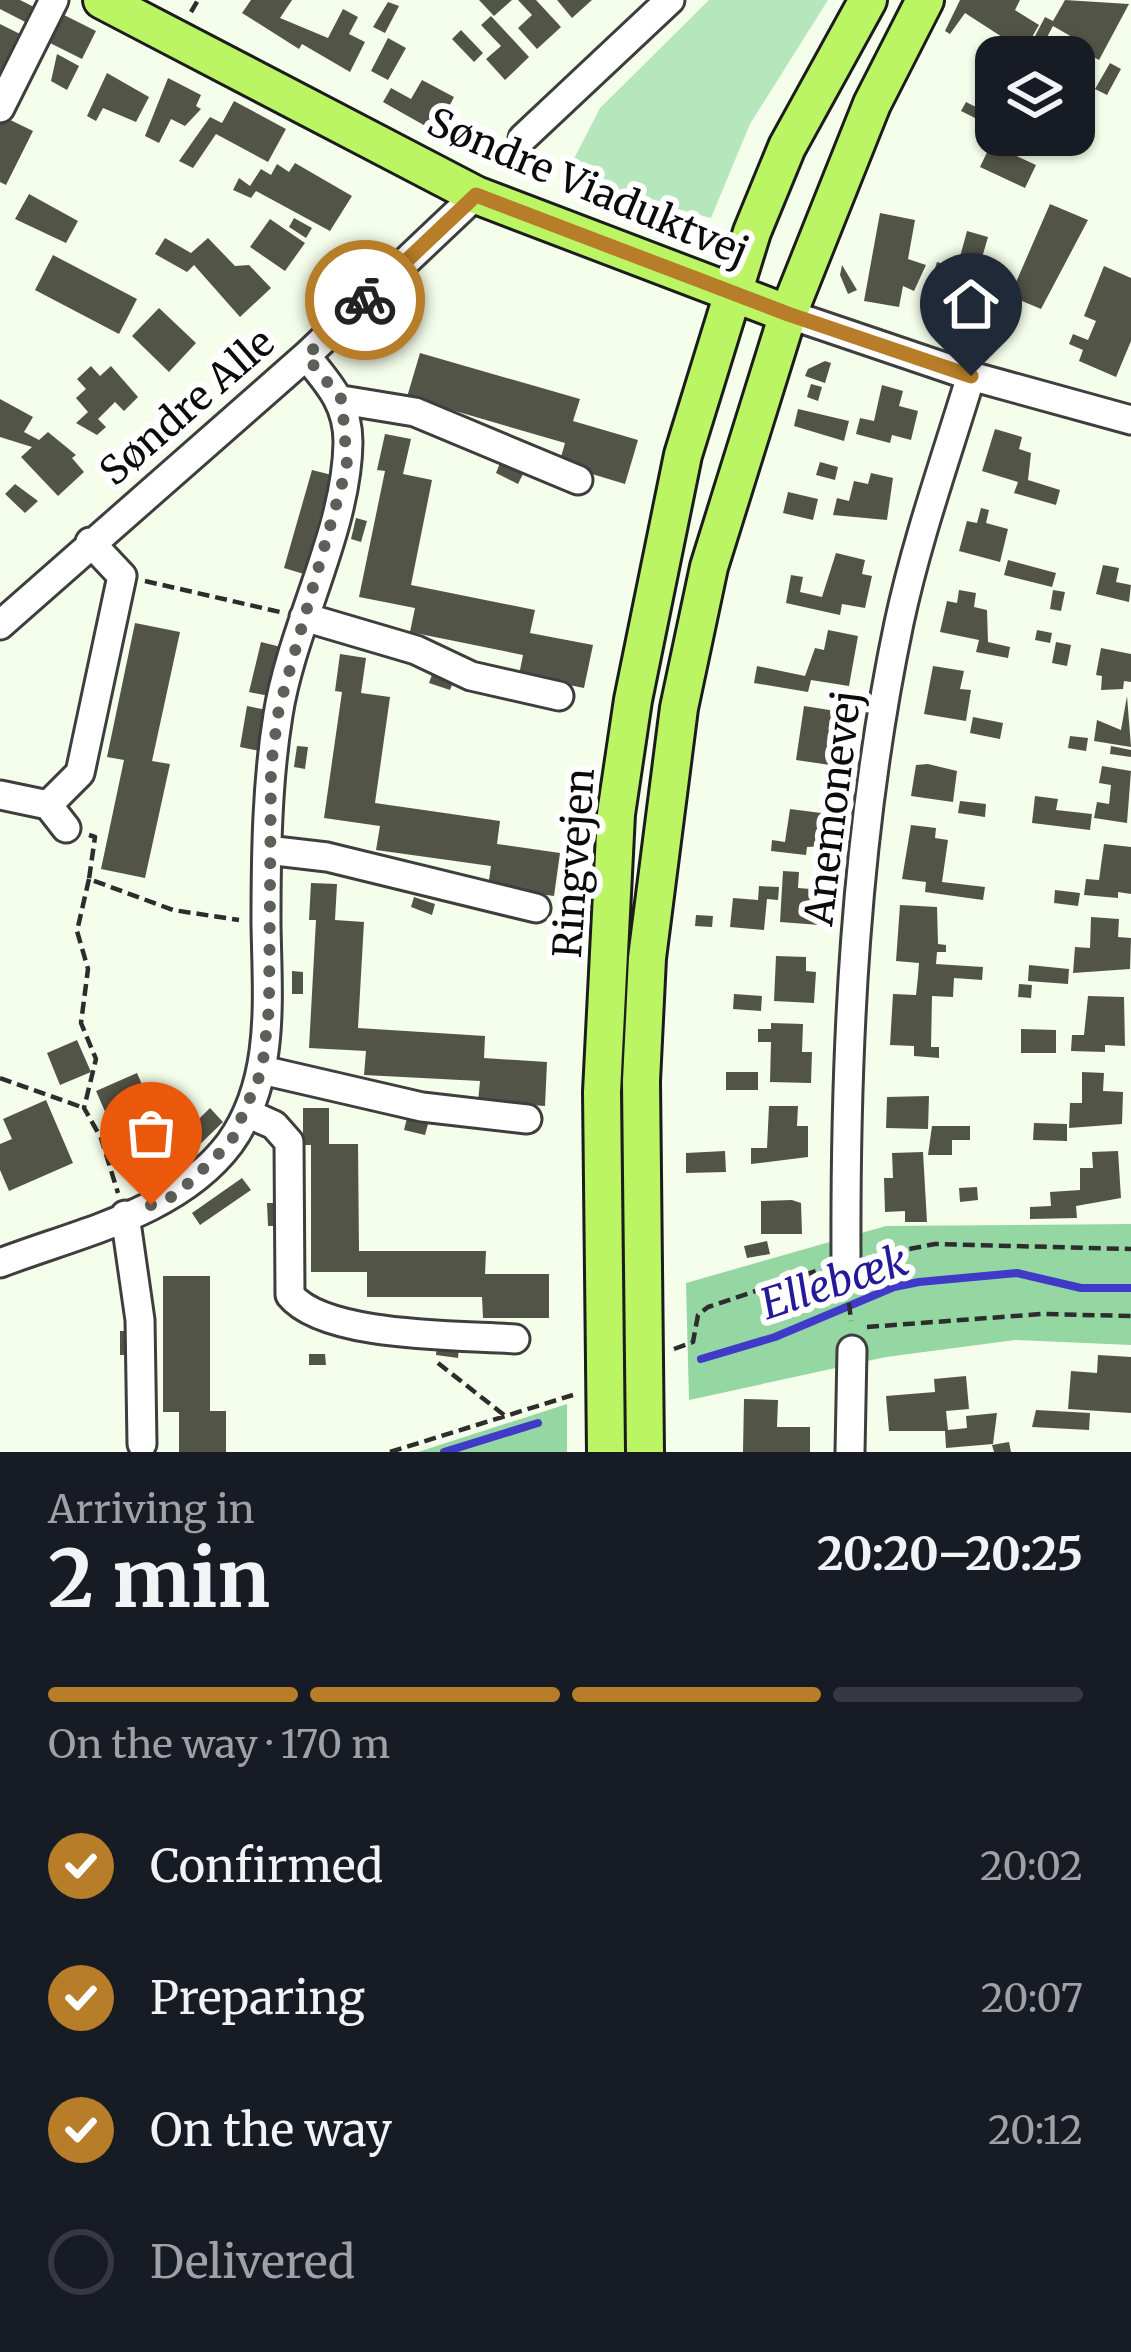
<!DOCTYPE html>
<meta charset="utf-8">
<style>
:root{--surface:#171b24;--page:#20242c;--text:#f1f3f6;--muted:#9ea1a6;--line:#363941;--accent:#b77d28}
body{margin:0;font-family:Merriweather,serif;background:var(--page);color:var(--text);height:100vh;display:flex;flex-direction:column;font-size:45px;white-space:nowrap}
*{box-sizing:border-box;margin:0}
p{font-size:39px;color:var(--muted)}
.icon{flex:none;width:66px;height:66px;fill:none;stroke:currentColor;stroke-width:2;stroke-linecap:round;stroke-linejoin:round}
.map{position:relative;height:1452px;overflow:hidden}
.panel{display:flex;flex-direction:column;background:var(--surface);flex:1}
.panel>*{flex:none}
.fabs{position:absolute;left:975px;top:36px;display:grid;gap:24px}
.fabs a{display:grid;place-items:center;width:120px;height:120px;border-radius:24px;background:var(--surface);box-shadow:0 3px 9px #0004;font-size:60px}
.pin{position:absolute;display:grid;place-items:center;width:102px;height:102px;color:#fff;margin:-123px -51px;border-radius:50% 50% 50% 0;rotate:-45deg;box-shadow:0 0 12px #0007}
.pin .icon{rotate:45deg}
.courier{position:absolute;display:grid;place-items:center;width:120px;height:120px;margin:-60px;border:9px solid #b77d28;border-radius:50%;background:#fff;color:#222;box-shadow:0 3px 15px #0007}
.overview em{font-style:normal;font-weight:700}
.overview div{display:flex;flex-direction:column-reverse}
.overview{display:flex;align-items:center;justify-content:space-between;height:204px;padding:0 48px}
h1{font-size:78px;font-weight:700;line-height:90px}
.bar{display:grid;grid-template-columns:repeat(4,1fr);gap:18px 12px;align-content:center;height:144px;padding:0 48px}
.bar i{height:15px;border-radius:9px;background:var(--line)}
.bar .active{background:var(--accent)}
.bar p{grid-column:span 4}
ol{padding:0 48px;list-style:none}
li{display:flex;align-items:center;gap:36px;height:132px}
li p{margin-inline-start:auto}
li .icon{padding:12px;border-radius:50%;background:var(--accent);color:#fff;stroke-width:4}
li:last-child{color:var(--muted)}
li i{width:66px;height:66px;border:6px solid var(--line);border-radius:50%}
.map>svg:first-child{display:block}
.green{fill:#b6e7bc}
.forest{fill:#95d7a2}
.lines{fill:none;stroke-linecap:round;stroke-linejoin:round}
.stream{stroke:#403ac9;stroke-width:8}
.building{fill:#535448}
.minor-casing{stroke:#3e3e3e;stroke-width:33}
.major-casing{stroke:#1c1c1c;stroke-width:42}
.path{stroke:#2d2d2d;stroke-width:4.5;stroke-dasharray:12 6;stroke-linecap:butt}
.minor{stroke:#fff;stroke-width:27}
.major{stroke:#bbf564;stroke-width:36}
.done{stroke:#5d6059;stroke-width:12;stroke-dasharray:0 21.6}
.route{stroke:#b77d28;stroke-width:15}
.labels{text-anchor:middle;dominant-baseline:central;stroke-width:12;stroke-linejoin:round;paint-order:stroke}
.street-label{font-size:39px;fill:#0b0b0b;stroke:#fff}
.water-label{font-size:42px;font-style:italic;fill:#231999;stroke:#fff}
</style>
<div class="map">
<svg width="1131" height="1452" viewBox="0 0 1131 1452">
<rect width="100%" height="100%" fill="#f5feea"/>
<path class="green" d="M709 0H828L750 124 711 218 564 178 600 108Z"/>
<path class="forest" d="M1131 1224V1345L1015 1340 886 1357 689 1400 686 1283 886 1226Z
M567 1404V1452H418Z"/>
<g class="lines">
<path class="stream" d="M701 1359 775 1337 894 1287 919 1282 1017 1273 1081 1288H1131
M444 1452 538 1423"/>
</g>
<path class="building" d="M0 0H20L40 10 33 26 0 9Z
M251 0H292L280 18 328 38 343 9 358 17 349 34 365 42 350 72 302 44 299 49 242 13Z
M479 0H512L494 16Z
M518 0H536L561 27 537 49 518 28 532 15Z
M557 0H592L572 18Z
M960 0H1020L1015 10 1039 25 1024 51 965 13 950 34 945 31Z
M1065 0 1129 4 1099 60 1068 44 1072 37 1053 26 1037 56 1024 57 1045 17 1053 21Z
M388 2 399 6 385 33 373 27Z
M60 13 96 31 82 59 46 41Z
M491 16 529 57 505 80 486 59 501 46 481 25Z
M0 24 24 36 0 83Z
M461 30 483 53 474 62 452 39Z
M388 38 406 48 388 80 371 71Z
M57 54 79 66 67 90 51 81Z
M1110 63 1121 69 1107 95 1095 89Z
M107 73 149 97 136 122 103 108 96 121 87 116Z
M168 78 201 95 196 106 201 109 185 126 171 119 159 143 145 136Z
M422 80 454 97 436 132 383 102 391 88 411 99Z
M234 101 286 129 268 162 216 134 193 168 179 161 210 117 222 123Z
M966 102 982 110 977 119 961 111Z
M0 115 33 131 6 185 0 182Z
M991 144 1036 165 1025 188 980 167Z
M295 163 352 196 330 231 256 191 251 198 233 190 239 178 250 186 261 169 271 175 277 164 289 172Z
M29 194 78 221 66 243 15 219Z
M1050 204 1088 220 1041 309 1010 296Z
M880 213 915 220 908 259 926 265 914 291 903 286 899 307 864 301Z
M294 218 312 228 306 238 289 227Z
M270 219 305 243 285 271 250 247Z
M967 231 988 237 964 320 922 308 937 262 957 268Z
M165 238 191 253 208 238 235 266 249 265 271 288 240 317 194 265 187 272 155 254Z
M53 255 137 299 119 334 35 290Z
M842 265 857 290 848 294 840 275Z
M1104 266 1131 278V341L1116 377 1079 361 1083 350 1069 344 1073 334 1088 340 1096 321 1084 316Z
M159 308 196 343 169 372 132 336Z
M420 353 580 399 573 421 638 440 625 484 559 464 565 443 407 397Z
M825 361 831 363 825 383 805 376 808 369Z
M91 366 100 376 111 366 138 397 124 411 115 402 98 419 106 427 97 435 76 423 88 412 76 398 86 389 77 379Z
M811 384 822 387 818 401 807 397Z
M882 385 903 391 899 406 918 411 911 440 892 435 890 443 856 434 860 418 874 421Z
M0 399 33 417 24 432 39 440 48 432 76 455 72 458 84 472 58 496 21 457 32 447 0 437Z
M798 409 849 421 844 441 794 426Z
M995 429 1022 437 1019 449 1031 453 1028 480 1060 490 1056 505 1014 493 1018 482 982 471Z
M385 434 411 439 403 474 432 480 411 585 535 610 530 633 593 645 584 688 519 675 523 655 410 632 415 608 359 597 385 471 377 470Z
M820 462 838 467 835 480 816 475Z
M500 463 523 474 518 484 496 473Z
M312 470 332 475 304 574 284 568Z
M871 473 893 478 887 520 833 515 837 498 849 501 854 481 868 484Z
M15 484 38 501 25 513 5 494Z
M788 492 818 499 813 520 783 513Z
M981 508 989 510 986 523 1008 529 1000 562 959 551 967 521 977 523Z
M356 518 367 521 361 542 351 539Z
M836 553 865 560 862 574 872 576 865 608 842 604 840 615 786 603 791 575 803 577 800 592 822 597Z
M1008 560 1056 573 1052 587 1004 575Z
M1103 565 1119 568 1116 582 1131 585 1129 602 1096 594Z
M959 590 976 593 974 607 987 610 988 642 1010 647 1008 658 976 652 979 640 940 632 947 601 957 603Z
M1053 590 1065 592 1061 611 1050 609Z
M135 623 180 632 152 761 170 764 145 878 101 869 124 760 107 757Z
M828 630 858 636 849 686 811 680 808 692 754 683 757 666 805 676 815 648 824 650Z
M1037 630 1052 633 1050 643 1035 640Z
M261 642 281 647 269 696 249 692Z
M1056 642 1071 645 1067 666 1052 663Z
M1101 648 1131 654V682L1124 681 1123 689 1101 690 1102 676 1096 675Z
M340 654 366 658 361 693 390 697 375 803 500 821 497 844 560 853 554 896 488 887 491 866 376 850 380 826 324 818 342 692 335 691Z
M933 666 964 671 960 689 971 690 966 721 924 714Z
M433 672 454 680 450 690 429 683Z
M1127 696 1131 747 1094 741 1097 720 1121 730Z
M247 706 267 710 260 751 240 747Z
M804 706 842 712 837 766 796 760Z
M973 717 1003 723 1000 739 970 733Z
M1070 736 1088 738 1086 751 1068 748Z
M297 746 308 747 305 769 294 767Z
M1111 746 1131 750V757L1110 754Z
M928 764 957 771 953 802 911 796 916 765Z
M1102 766 1131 771 1127 823 1094 818 1097 802 1109 804 1111 785 1099 783Z
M1035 796 1058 799 1056 810 1092 814 1090 830 1032 823Z
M960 801 986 804 985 817 958 813Z
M790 809 829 814 825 846 807 847 806 855 771 851 772 840 785 842Z
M911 825 936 828 935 838 948 840 942 882 985 887 983 900 925 892 926 882 902 879Z
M1104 844 1131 847V894L1118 892V898L1084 895 1086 879 1099 880Z
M783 871 799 872 798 888 811 889 813 874 823 875 820 925 780 922Z
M311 883 337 884 335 920 364 922 358 1028 485 1036 484 1058 547 1062 545 1106 478 1102 480 1081 364 1075 366 1051 309 1048 316 920H309Z
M759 886 779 887 778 900 767 899 764 930 730 927 733 898 758 900Z
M1055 890 1080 893 1078 906 1054 903Z
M414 897 435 904 432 915 411 907Z
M900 905 937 907 938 944 946 945V952H937L936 964 983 967 982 980 954 978 953 997 932 996 931 1047H939V1058L914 1056V1046L890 1045 893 994 916 995 918 976 919 963 896 961Z
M696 915 713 916 712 927 695 926Z
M1091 917 1119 919 1118 937 1131 938 1130 969 1073 973 1075 947 1090 948Z
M776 956 806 957V971L816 972 814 1003 774 1001Z
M1029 965 1069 969 1068 984 1028 981Z
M292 971 303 972V994H292Z
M1019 984 1032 985 1031 998 1018 997Z
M734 994 762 996 761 1011 733 1009Z
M1088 996 1124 997 1125 1046 1105 1045V1052L1071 1051 1072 1035H1084Z
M771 1023 803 1024 802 1052H812L811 1083 770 1082 771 1042H758V1029H771Z
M1021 1029 1056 1030V1053H1021Z
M77 1040 91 1072 60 1085 47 1053Z
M726 1072H758V1090H726Z
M1082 1072 1104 1073 1103 1091 1123 1092 1122 1124 1069 1128 1070 1103H1082Z
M137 1073 155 1114 114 1132 96 1091Z
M929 1096 928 1129 886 1128 887 1097Z
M46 1100 73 1163 9 1191 0 1170V1144L12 1139 3 1119Z
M769 1106H798L797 1126H808V1157L751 1164V1148H767Z
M210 1108 223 1122 158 1185 145 1172Z
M303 1108H329V1144H358L359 1251H486L485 1274H549V1318H483L482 1297H367V1272H311V1145H303Z
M407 1118 428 1124 425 1135 404 1130Z
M1034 1123 1067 1124V1141L1033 1140Z
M932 1126H970V1140H952V1155H928Z
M725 1151 726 1172 686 1173V1153Z
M1118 1151 1121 1198 1076 1206 1077 1218 1030 1219V1207L1051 1206 1050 1192 1080 1190V1168H1093L1092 1152Z
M923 1152 927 1222H905V1211L885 1212 884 1178H893L892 1153Z
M242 1178 251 1190 200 1225 192 1213Z
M977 1187 978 1200 960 1202 959 1188Z
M792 1200 801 1203 802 1234H761V1201Z
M267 1203H279V1226H268Z
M767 1241 770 1254 747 1258 744 1246Z
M163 1276H210V1411H226V1452H179V1412H163Z
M120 1331H131L132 1355H120Z
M437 1344 459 1347 458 1358 436 1355Z
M309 1354H325L326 1365H309Z
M1098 1355 1131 1357V1413L1068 1409 1071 1371 1097 1373Z
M966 1376 969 1409 946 1411 948 1430 967 1428 966 1416 997 1413 993 1444 946 1448 945 1431H889L886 1396 935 1392 934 1379Z
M744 1399 778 1400 777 1427H810V1452H743Z
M1036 1410 1090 1413 1089 1430 1032 1427Z
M1009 1442 1011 1452H994L992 1445Z"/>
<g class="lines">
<g class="minor-casing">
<path id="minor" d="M0 108 54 0
M523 138 670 0
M788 314 971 376 1131 420
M342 400 415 412 578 480
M304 617 416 650 471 676 559 696
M0 625 306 356 476 195
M0 795 48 805 66 828
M48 805 80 773 122 576 90 542
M267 850 327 857 536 908
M262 1070 422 1107 527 1119
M247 1113 274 1125 289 1142 290 1295C325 1338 461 1335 515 1339
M125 1215 140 1320 142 1444
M846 1261C845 1047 855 833 899 623 917 539 946 458 971 376
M0 1263C78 1233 178 1213 230 1143 276 1079 267 997 266 923 266 854 267 783 278 715 292 626 347 531 348 442 348 404 329 384 306 356
M850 1452 852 1350"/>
</g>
<g class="major-casing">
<path id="major" d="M102 0 476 195 788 314
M606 1452 602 1092 616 814 633 700 683 455 752 232 787 147 868 0
M645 1452 641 1081 647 958 679 708 709 567 788 314 872 104 925 0"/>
</g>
<path class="path" d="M191 12 198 0
M145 581 280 612
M89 835 95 837 89 879 173 910 239 920
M89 879 77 931 88 969 81 1023 96 1059 84 1108 101 1138 118 1193
M0 1078 84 1108
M874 1256 935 1244 1131 1249
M847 1285 851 1321
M867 1327 1042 1314 1131 1316
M674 1349 693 1342 698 1315 708 1307 822 1269
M438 1363 504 1415
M390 1452 573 1395"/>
<use href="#minor" class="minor"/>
<use href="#major" class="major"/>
</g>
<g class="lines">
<path class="done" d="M151 1205 176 1195 231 1142 262 1070 269 1008 271 766 279 708 347 466 342 400 306 356 365 300"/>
<path class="route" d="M365 300 476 195 788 314 971 376"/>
</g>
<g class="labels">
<g class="street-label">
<text transform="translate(588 187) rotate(23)">Søndre Viaduktvej</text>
<text transform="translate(187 407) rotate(-41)">Søndre Alle</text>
<text transform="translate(833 808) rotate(-83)">Anemonevej</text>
<text transform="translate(574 863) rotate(-86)">Ringvejen</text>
</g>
<g class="water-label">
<text transform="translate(834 1282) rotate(-18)">Ellebæk</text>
</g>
</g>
</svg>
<div class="fabs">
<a><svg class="icon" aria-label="layers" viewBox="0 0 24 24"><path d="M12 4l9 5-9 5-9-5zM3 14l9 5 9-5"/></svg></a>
</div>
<div class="pin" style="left:151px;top:1205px;background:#ea580c"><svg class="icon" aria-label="bag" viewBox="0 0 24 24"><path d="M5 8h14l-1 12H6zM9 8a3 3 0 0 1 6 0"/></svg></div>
<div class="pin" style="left:971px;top:376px;background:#1f2937"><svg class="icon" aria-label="home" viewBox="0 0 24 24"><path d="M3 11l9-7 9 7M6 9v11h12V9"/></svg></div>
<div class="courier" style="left:365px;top:300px"><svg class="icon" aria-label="bike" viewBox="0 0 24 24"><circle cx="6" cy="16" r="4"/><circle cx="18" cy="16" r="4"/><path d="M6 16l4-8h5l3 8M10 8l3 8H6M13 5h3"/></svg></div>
</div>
<section class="panel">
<div class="overview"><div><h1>2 min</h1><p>Arriving in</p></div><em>20:20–20:25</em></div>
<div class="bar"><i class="active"></i><i class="active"></i><i class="active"></i><i></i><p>On the way · 170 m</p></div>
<ol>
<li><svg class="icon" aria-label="check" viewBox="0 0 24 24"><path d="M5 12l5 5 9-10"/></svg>Confirmed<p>20:02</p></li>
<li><svg class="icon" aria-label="check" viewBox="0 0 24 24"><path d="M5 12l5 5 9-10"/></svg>Preparing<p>20:07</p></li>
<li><svg class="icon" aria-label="check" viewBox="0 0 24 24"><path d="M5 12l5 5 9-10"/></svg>On the way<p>20:12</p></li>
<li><i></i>Delivered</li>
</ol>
</section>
